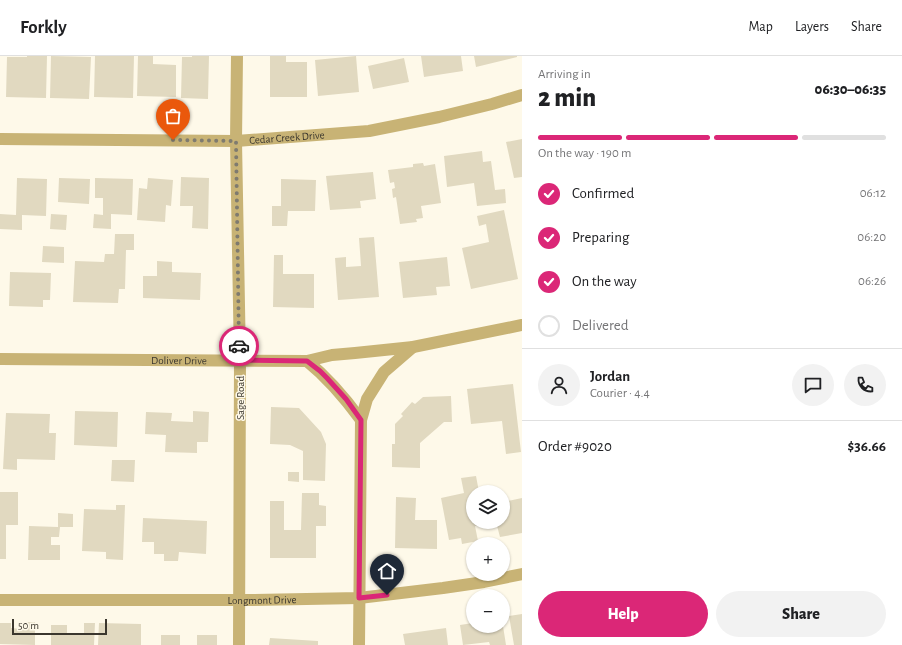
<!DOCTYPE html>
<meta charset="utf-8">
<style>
:root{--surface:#fff;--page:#f2f2f2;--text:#202124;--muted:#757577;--line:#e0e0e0;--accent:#db2777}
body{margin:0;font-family:"Alegreya Sans",sans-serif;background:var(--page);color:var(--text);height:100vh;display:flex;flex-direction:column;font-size:15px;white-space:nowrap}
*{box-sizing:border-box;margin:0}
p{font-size:13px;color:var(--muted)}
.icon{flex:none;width:22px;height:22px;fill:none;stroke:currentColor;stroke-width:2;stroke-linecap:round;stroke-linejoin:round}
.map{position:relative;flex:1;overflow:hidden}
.panel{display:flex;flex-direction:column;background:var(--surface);width:380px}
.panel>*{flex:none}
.buttons{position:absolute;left:466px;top:429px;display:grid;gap:8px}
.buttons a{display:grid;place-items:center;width:44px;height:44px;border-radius:50%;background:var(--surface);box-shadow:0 1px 3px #0004;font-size:20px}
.scale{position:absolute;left:12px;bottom:10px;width:95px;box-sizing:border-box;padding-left:4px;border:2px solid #3b372e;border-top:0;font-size:11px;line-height:14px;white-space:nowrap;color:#3b372e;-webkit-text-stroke:3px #fef9e9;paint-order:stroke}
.pin{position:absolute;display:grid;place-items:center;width:34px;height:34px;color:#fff;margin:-41px -17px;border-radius:50% 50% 50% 0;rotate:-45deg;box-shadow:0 0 4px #0007}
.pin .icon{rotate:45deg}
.courier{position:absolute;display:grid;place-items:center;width:40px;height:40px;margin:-20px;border:3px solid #db2777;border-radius:50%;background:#fff;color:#222;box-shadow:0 1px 5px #0007}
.summary em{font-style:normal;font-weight:800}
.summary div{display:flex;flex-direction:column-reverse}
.summary{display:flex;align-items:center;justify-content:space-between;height:68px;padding:0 16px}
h1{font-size:26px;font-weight:800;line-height:30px}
.bar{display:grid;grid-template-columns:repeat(4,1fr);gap:6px 4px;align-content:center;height:48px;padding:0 16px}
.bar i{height:5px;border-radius:3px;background:var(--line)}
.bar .selected{background:var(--accent)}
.bar p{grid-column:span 4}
.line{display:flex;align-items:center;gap:10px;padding:0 16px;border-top:1px solid var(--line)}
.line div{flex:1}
.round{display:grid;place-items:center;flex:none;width:42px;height:42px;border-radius:21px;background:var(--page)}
ol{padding:0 16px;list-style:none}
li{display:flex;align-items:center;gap:12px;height:44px}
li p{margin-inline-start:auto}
li .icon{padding:4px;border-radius:50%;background:var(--accent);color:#fff;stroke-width:4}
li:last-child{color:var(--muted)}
li i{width:22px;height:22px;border:2px solid var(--line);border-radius:50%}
.primary-button{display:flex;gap:8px;margin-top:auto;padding:8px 16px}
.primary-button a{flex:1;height:46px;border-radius:24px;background:var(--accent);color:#fff;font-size:16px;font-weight:800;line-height:46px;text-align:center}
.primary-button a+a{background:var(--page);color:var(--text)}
header{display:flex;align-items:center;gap:24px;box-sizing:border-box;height:56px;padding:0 20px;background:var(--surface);border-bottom:1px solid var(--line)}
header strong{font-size:19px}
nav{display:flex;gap:22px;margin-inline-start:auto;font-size:14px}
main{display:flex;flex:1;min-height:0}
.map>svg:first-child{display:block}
.building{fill:#e1d9c0}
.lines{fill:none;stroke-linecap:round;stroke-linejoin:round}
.minor{stroke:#c8b375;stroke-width:12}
.done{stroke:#7f7b6f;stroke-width:4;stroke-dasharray:0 7.2}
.route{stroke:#db2777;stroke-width:5}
.labels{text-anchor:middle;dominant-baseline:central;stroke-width:3;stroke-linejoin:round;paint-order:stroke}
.street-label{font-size:11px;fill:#3b372e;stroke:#fef9e9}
</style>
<header>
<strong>Forkly</strong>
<nav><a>Map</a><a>Layers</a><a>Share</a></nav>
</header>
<main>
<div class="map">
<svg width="522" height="589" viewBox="0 0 522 589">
<rect width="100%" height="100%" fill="#fef9e9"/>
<path class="building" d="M27 0H47L46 42 6 41 7 1H27Z
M51 0 91 1 89 43 50 42Z
M95 0H134L133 42 94 41Z
M138 0H153V8L176 9V41L137 40Z
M192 0H209L208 43 181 42 182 1H192Z
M270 0H286V6H307V41H270Z
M356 0 359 36 318 40 315 4Z
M421 0H461L463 15 424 21Z
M474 0H517V1L476 11Z
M404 2 409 26 373 33 368 10Z
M522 83V121L514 122 506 86Z
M482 95 483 106 491 105 495 134 505 133 506 147 477 150 474 127 447 131 444 100Z
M423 107 424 110 435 108 441 147 421 150 423 162 416 163 417 166 400 168 396 141 393 142 392 133 395 132 394 126 390 127 388 114 413 111V108Z
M373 116 376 143 360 145 361 152 330 154 326 120Z
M181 121 209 122 208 173 192 172 193 150H180Z
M17 122 47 123 46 160 22 159V174L0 173V158L16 159Z
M59 122 90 123 89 148 58 146Z
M95 122 133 123 132 159 111 158V173L93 172 94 158 103 159V142H95Z
M148 122 173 124 171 150 166 149 165 166 137 164 139 132 147 133Z
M281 123 316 124 315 155H288L287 170H272V150H281Z
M504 154 518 223 471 233 462 192 489 186 486 168 479 170 477 160Z
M51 158 67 159 66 174 50 173Z
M115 178H134V194H126L125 233H119L118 247 73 246 75 205 104 206 105 198H114Z
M374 181 379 241 338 244 335 202 346 201V211L361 210 359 182Z
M43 190 64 191V207L42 206Z
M274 199H283V218H314V252L273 251Z
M447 201 450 230 436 231 437 239 403 242 399 206Z
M157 205 172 206V216L201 217 200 244 143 242V220H157Z
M10 216 51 217 50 244H43V251L9 250Z
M513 328 521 396 506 398 502 365 471 368 467 333Z
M451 340 452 366H444L420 387V412L392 411V388H395V368L403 360 401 358 412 346 415 348 423 341Z
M271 351 299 352 321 376 326 388 325 425 303 424V395L290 389 270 388Z
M75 355 118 356 117 391 74 389Z
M193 355 209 356 208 386H197V397L165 396 166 379 145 378 146 356 172 357 171 365 193 366Z
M6 357 50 358 49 377H56L55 404 17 403V414L3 413Z
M112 404H135L134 426 111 425Z
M288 416H299V426L288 425Z
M476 420 479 436H473V466H477V470H475L478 485 462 488 461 482 449 484 441 442 464 437 461 422Z
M0 436H18V469H6V503H0Z
M302 437H319V449L326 450V470H316V502H270V445H284V474H301Z
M396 441 416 442 415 464H437V493L395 492Z
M522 442V477L500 481 496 466H503V446Z
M116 449H125L123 504 106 503V496L82 495 84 453 116 454Z
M58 457 73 458V471H60L59 481H51V489H60V504H28L29 470 58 471Z
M143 462 207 465 206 498 179 496 178 505H164V498H154V486H142Z
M522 558V589H514L509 560Z
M22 566H35V589L0 588V567H11V572L22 573Z
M84 567H95L94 589H51V569H67V577H84Z
M99 567 141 568V589H98Z
M473 567V570H503L506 589H490L489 586 463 589 460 569Z
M446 572 448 589H405L403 578Z
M161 579H180V589H161Z
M197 579H217V589H197Z
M270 582 318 585V589H269Z"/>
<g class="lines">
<g class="minor">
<path d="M237 0 236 85 240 304 239 589"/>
<path id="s1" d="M0 83 236 85 369 75 439 61 492 48 522 39"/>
<path id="s2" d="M0 303 307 305 332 299 355 297 413 291 522 269"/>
<path d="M307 305C328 322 345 342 361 364"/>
<path id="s3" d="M0 544H253L359 542 443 532 484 526 522 518"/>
<path d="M359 589 361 364 367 343 384 316 413 291"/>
</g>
</g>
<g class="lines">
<path class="done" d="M173 84 236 85 239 290"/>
<path class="route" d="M239 290 240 304 307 305 320 315 327 322 346 343 361 364 359 542 387 539"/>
</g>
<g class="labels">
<g class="street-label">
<text stroke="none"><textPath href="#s1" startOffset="287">Cedar Creek Drive</textPath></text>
<text stroke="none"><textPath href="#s2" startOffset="179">Doliver Drive</textPath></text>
<text transform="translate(240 342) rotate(-90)">Sage Road</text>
<text stroke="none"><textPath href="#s3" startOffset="262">Longmont Drive</textPath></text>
</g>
</g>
</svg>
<div class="buttons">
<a><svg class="icon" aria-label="layers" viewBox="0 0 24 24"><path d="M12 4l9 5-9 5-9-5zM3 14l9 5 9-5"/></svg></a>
<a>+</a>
<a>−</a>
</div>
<div class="scale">50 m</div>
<div class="pin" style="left:173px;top:84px;background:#ea580c"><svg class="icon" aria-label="bag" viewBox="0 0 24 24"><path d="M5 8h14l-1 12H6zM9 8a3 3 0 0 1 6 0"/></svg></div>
<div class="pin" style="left:387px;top:539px;background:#1f2937"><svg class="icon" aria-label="home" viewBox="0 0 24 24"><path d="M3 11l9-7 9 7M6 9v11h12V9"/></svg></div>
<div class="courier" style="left:239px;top:290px"><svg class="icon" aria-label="car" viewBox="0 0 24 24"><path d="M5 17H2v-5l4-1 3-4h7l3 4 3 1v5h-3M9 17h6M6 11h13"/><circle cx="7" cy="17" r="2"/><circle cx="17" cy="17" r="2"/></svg></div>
</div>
<section class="panel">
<div class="summary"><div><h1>2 min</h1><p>Arriving in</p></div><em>06:30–06:35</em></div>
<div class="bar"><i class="selected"></i><i class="selected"></i><i class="selected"></i><i></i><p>On the way · 190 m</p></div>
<ol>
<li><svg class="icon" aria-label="check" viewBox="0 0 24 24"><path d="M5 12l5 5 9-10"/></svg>Confirmed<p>06:12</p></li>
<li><svg class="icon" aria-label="check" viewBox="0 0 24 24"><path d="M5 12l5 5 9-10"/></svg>Preparing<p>06:20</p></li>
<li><svg class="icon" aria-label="check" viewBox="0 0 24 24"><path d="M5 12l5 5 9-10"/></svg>On the way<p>06:26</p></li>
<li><i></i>Delivered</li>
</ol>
<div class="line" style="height:72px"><a class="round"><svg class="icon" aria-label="person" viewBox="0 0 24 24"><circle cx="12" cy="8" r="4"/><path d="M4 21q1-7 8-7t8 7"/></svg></a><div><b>Jordan</b><p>Courier · 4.4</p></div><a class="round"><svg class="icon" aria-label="chat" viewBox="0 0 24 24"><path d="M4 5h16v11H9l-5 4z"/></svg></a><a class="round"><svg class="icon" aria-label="phone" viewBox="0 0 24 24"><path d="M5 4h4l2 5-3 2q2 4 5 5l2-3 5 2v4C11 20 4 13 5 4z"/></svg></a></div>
<div class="line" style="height:52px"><div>Order #9020</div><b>$36.66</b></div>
<div class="primary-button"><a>Help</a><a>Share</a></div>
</section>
</main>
